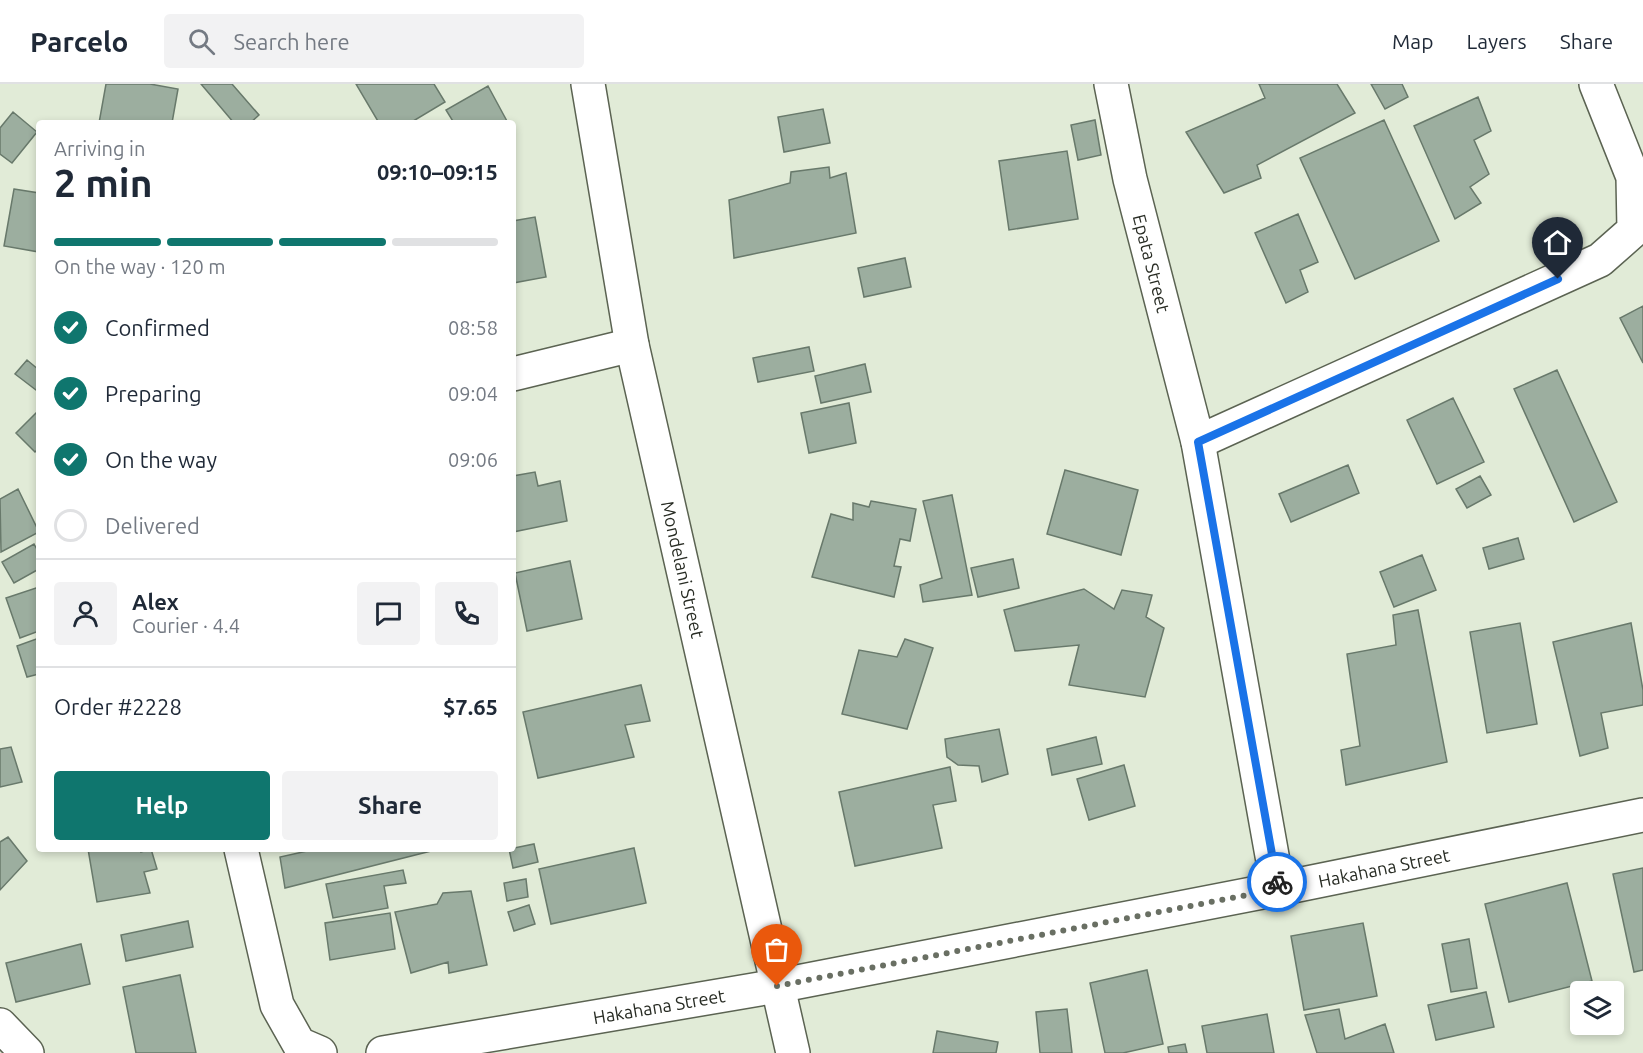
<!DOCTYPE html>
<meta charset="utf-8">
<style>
:root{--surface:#fff;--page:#f2f2f3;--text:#1f2937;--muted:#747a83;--line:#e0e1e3;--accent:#0f766e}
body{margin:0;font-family:Ubuntu,sans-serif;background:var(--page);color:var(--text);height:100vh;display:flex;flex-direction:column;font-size:22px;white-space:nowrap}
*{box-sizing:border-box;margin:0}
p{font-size:20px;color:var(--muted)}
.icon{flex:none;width:33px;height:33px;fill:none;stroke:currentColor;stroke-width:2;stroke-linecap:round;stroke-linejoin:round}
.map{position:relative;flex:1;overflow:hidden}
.details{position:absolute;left:36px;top:36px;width:480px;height:732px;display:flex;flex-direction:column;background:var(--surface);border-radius:6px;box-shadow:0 3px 9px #0003}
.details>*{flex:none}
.buttons{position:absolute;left:1570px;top:897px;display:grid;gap:12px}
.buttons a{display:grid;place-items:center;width:54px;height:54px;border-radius:6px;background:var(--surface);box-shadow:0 3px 9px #0003;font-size:30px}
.pin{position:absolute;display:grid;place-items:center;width:51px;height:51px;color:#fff;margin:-62px -26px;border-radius:50% 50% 50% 0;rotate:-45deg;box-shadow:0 0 6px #0007}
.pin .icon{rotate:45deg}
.courier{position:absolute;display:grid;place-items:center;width:60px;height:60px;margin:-30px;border:4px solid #1a73e8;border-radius:50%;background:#fff;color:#222;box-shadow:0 2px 8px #0007}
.head em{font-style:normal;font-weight:700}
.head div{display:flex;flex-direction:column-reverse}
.head{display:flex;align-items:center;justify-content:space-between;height:102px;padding:0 18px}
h1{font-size:39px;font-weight:700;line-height:45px}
.bar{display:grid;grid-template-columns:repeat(4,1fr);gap:9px 6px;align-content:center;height:72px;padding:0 18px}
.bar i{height:8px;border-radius:4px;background:var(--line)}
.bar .current{background:var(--accent)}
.bar p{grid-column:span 4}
.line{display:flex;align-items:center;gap:15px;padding:0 18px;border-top:2px solid var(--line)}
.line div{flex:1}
.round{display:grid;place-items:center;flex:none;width:63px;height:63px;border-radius:6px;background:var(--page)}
ol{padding:0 18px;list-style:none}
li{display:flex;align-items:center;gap:18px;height:66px}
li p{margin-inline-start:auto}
li .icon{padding:6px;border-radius:50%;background:var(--accent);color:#fff;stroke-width:4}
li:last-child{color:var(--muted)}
li i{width:33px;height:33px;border:3px solid var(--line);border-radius:50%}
.action{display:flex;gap:12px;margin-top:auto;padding:12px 18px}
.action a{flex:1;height:69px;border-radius:6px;background:var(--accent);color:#fff;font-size:24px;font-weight:700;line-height:69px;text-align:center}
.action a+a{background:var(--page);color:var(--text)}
header{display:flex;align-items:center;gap:36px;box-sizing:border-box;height:84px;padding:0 30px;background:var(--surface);border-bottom:2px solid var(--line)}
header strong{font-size:28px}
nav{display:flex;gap:33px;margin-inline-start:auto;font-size:21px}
.search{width:420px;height:54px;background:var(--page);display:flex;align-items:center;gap:15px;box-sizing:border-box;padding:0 21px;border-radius:6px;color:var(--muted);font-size:22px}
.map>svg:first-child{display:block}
.building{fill:#9cae9f;stroke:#68796b;stroke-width:1.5}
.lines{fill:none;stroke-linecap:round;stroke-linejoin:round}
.minor-casing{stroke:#5b6352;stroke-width:36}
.minor{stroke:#fff;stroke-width:33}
.done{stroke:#696f63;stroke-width:6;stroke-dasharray:0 10.8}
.route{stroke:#1a73e8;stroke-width:8}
.labels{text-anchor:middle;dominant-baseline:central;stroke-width:4.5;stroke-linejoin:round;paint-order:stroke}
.street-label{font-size:18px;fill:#282c24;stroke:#eff8e4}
</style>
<header>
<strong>Parcelo</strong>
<div class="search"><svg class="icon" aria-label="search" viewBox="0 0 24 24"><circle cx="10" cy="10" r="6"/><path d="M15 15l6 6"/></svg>Search here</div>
<nav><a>Map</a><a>Layers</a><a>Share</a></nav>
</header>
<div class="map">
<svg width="1643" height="969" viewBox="0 0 1643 969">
<rect width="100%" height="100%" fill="#e1ebd7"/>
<path class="building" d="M106 0H150L178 5 172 39H99Z
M201 0H232L259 31 250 39H234Z
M356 0H434L445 18 410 39H379Z
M1259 0H1337L1355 29 1257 81 1261 94 1224 109 1186 48 1265 14Z
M1371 0H1402L1408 13 1385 25Z
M488 2 508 39H454L446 26Z
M1478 13 1491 47 1474 56 1489 90 1470 103 1481 119 1455 135 1414 42Z
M823 25 830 59 784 68 778 33Z
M13 28 37 48 12 79 0 70V44Z
M1095 36 1101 71 1078 76 1071 41Z
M1384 36 1439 157 1355 195 1300 74Z
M1067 67 1078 135 1009 146 999 77Z
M829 83 830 94 846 89 856 149 734 174 729 116 790 99 791 88Z
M14 105 39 109V168L4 162Z
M1298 130 1318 178 1300 186 1308 208 1286 219 1255 149Z
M535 133 546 193 513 199V137Z
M905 174 911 203 864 213 858 184Z
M1643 222V279L1620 234Z
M809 263 814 287 758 298 753 274Z
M27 276 39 286V302L36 306 15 290Z
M865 280 871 308 821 319 815 292Z
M1557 286 1617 418 1574 438 1514 305Z
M1453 314 1484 378 1437 400 1407 336Z
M849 319 856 359 809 369 801 329Z
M39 326V364L35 368 16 349Z
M1348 381 1359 409 1291 438 1279 410Z
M1065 386 1138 406 1121 471 1047 450Z
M535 388 538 402 560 397 567 437 513 448V392Z
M1480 392 1491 411 1467 424 1456 405Z
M18 405 39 448 1 468 0 415Z
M952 411 972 511 923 518 920 501 942 494 923 417Z
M871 417 916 425 910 457 900 455 894 482 901 483 894 513 812 493 831 430 853 436V419L869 423Z
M1518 454 1524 475 1489 485 1483 464Z
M34 460 39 469V485L14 499 2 478Z
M1422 471 1436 506 1394 523 1380 488Z
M1013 475 1019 504 978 513 971 484Z
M570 477 582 535 527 547 515 489Z
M39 503V547L20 554 6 514Z
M1084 505 1114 525 1122 506 1152 511 1146 533 1164 544 1145 613 1069 601 1079 561 1015 567 1004 526Z
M1418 526 1447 678 1346 701 1341 666 1360 662 1347 570 1396 561 1393 531Z
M1520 539 1537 640 1487 649 1470 548Z
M1631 539 1643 606V621L1601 629 1608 664 1580 672 1553 558Z
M39 554V590L27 593 17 562Z
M905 555 933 564 907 645 842 630 859 566 897 573Z
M641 601 650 637 625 641 634 673 538 694 523 628Z
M999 645 1008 690 982 698 979 682 958 681 947 673 945 655Z
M1096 653 1102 680 1052 691 1047 665Z
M11 663 22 698 0 703V665Z
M1124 681 1135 722 1089 736 1077 695Z
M950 683 956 717 933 721 942 764 855 782 839 708Z
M8 753 27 777 0 806V758Z
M534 760 538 778 513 784 509 765Z
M634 764 646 819 551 840 539 785Z
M88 765H141V768L151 765 157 785 144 788 150 809 97 818Z
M316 765H439L285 804 280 773Z
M1643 784V886L1634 888 1613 790Z
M403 786 406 799 384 802 388 824 333 834 326 800Z
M526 795 528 813 507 817 504 799Z
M1567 799 1592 897 1509 918 1485 820Z
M471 807 487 881 449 889 448 878 411 889 395 828 437 820 443 809Z
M529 821 535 840 514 847 508 828Z
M390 829 395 865 330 876 325 839Z
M188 837 193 863 126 877 121 851Z
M1363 839 1377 912 1304 926 1291 852Z
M1469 855 1477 904 1451 908 1442 860Z
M81 860 90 900 16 918 6 879Z
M1147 886 1163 960 1123 969H1105L1090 899Z
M180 891 196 969H136L123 903Z
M1486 908 1494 943 1436 956 1428 921Z
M1067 925 1072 969H1040L1036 928Z
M1339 925 1345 955 1385 940 1394 969H1317L1305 931Z
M1267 930 1274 969H1207L1202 942Z
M937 947 998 958 996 969H933Z
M1185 960 1187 969H1169L1168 963Z"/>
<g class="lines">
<g class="minor-casing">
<g id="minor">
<path id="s1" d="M588 0 632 261 793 969"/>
<path id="s2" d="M1111 0 1130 95 1198 358 1278 805"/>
<path d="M513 290 632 261"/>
<path d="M1198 358 1600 176 1634 146 1633 93 1596 0"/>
<path d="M241 765 277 921 299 960 320 969"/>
<path d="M0 941 27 969"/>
<path id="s3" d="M383 969 777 902 1278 805 1643 731"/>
</g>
</g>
<use href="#minor" class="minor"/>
</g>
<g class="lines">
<path class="done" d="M777 902 1278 805 1277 798"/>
<path class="route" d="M1277 798 1198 358 1558 195"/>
</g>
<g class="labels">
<g class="street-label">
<text stroke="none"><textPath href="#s2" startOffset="184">Epata Street</textPath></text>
<text stroke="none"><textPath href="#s1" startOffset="495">Mondelani Street</textPath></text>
<text stroke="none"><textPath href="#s3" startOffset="1018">Hakahana Street</textPath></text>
<text stroke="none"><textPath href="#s3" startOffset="280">Hakahana Street</textPath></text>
</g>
</g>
</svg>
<div class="buttons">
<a><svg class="icon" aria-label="layers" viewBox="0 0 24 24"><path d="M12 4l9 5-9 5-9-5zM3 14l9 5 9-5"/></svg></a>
</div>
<div class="pin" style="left:777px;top:902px;background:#ea580c"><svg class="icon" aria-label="bag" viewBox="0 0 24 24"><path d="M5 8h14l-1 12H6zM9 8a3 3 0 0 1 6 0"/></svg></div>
<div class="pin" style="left:1558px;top:195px;background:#1f2937"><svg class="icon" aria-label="home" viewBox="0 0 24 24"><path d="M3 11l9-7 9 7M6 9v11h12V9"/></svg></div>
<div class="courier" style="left:1277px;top:798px"><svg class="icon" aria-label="bike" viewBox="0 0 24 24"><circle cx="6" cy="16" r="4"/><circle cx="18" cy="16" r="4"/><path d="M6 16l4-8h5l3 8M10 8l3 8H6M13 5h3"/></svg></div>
<section class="details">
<div class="head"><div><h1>2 min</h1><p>Arriving in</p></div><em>09:10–09:15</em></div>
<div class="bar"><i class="current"></i><i class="current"></i><i class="current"></i><i></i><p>On the way · 120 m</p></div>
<ol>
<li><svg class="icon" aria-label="check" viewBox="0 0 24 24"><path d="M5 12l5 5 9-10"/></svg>Confirmed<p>08:58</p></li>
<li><svg class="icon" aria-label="check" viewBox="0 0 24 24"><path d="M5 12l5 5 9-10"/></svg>Preparing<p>09:04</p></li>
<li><svg class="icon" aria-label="check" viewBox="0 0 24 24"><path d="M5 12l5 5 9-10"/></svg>On the way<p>09:06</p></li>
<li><i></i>Delivered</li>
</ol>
<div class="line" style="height:108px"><a class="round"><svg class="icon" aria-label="person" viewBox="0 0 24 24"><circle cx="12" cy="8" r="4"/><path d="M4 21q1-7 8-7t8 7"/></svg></a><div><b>Alex</b><p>Courier · 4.4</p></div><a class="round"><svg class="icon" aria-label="chat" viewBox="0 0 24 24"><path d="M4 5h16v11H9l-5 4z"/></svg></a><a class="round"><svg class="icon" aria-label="phone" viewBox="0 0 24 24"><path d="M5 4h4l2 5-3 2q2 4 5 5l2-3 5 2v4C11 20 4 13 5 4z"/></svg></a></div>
<div class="line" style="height:78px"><div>Order #2228</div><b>$7.65</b></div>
<div class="action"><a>Help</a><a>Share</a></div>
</section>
</div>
